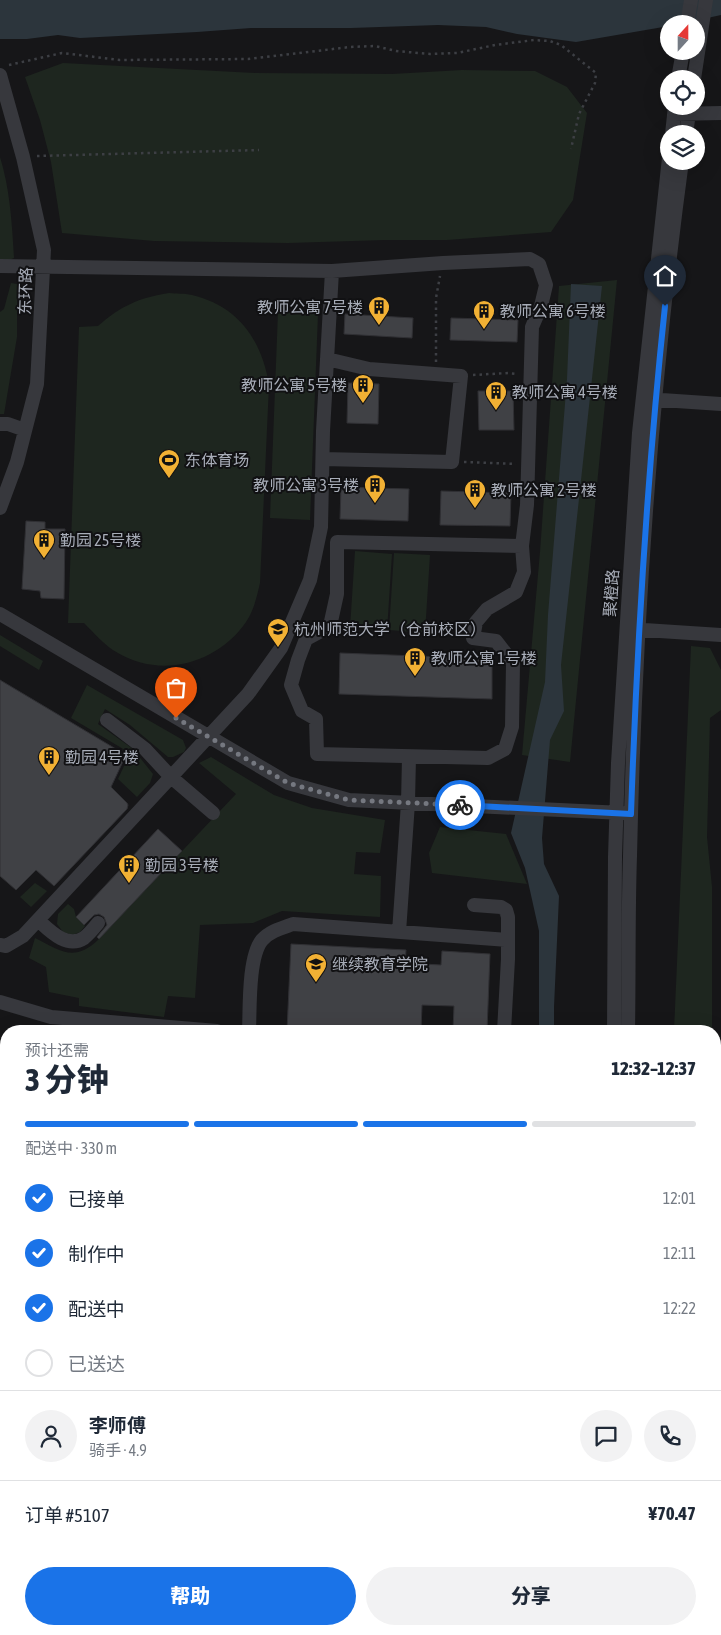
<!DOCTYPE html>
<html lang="zh">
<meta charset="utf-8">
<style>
:root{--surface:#fff;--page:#f2f2f3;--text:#1f2937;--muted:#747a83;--line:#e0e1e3;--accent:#1a73e8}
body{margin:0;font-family:"Asap Condensed","Noto Sans SC",sans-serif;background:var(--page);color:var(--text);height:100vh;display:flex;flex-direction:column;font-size:19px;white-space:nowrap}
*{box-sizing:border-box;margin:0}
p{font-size:16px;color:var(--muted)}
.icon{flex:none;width:28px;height:28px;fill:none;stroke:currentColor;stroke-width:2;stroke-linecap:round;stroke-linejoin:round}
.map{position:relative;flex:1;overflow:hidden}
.panel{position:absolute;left:0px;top:1025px;width:721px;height:610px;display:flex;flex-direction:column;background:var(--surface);border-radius:20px 20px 0 0;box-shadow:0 5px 20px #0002}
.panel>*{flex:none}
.needle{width:32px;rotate:21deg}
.fabs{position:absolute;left:660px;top:15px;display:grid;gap:10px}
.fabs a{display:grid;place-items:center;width:45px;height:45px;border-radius:50%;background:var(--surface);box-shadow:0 5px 20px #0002;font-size:25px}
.pin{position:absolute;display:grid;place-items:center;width:42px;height:42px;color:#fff;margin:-51px -21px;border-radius:50% 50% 50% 0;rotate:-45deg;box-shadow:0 0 5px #0007}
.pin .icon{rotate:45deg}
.courier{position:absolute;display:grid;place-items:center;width:50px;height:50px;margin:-25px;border:4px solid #1a73e8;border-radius:50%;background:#fff;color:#222;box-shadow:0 1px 6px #0007}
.overview em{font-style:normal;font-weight:800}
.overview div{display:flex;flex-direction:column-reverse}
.overview{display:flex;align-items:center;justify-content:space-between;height:85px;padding:0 25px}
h1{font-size:32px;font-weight:800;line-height:38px}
.bar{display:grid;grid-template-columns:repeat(4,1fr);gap:8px 5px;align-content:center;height:60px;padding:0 25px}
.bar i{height:6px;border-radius:4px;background:var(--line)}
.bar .on{background:var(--accent)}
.bar p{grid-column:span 4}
.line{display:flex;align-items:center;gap:12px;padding:0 25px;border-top:1px solid var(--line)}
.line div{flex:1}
.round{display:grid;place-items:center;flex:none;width:52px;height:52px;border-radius:26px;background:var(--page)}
ol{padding:0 25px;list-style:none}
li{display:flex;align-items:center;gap:15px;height:55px}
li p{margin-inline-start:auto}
li .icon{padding:5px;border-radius:50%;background:var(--accent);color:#fff;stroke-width:4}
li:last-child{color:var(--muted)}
li i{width:28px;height:28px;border:2px solid var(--line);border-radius:50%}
.button{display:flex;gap:10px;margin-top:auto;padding:10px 25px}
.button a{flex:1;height:58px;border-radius:30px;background:var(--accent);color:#fff;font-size:20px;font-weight:800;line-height:58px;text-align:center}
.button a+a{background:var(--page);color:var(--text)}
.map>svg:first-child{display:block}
.green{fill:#1e261f}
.water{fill:#2c353c}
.building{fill:#404145;stroke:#303034}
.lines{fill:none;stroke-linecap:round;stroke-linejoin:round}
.path{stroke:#3d3f44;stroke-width:2.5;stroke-dasharray:2.5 4;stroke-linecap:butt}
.minor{stroke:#37383d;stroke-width:14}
.major{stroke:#53555c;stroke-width:18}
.done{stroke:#757880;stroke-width:5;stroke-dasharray:0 9}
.route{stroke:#1a73e8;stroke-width:6}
.labels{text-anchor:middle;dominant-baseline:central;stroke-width:4;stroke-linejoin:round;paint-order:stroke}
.street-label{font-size:16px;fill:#a8adb8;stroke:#111113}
.poi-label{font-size:16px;fill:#a8adb8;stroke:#111113;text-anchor:start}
</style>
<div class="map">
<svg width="721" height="1635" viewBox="0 0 721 1635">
<rect width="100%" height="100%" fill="#161618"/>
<path class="green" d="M63 63 255 73 392 74 462 70 535 71 567 87 587 113 573 200 551 232 447 240H385L288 243 154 241 62 233 51 162 40 120 25 77Z
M0 157C10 189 12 224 14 258L7 261 0 260Z
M617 280 570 762 522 755 540 552 559 286Z
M11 283 17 284V337L4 414H0V312L4 309Z
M169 293C176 294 184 293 192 295 238 306 262 340 269 385L260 583C257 596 254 610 246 622 218 663 162 679 118 653 105 646 95 634 84 623H68L79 327 98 326C121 306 138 298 169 293Z
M278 312 318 314 310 520 270 518Z
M355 551 392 554 387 631 350 628Z
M394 553 430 555 425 633 389 630Z
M0 635 43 661 39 670 0 646Z
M691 646 710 648 721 670V710L710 718 707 837 712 887V1031H674Z
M87 685 183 740 186 748 184 752 173 757H168L130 725 105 709 98 724 133 749 153 774 150 783 137 797 118 779 130 753 71 718Z
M211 757 274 795 312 808 385 820 380 853 356 852 354 874 381 876 380 917 282 911 253 923 200 925 195 998 168 996 164 1017 79 1006V998L49 992 46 967 29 958 35 938C61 951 74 963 99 939L236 794 199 763Z
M440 827 506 834 527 884 432 873 429 853Z
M35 883 47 891 31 907 20 897Z
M68 904 74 909 76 917 85 926 80 932 72 935 63 932 57 924 58 914Z
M6 1242V1354H0V1244Z
M715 1508H721V1635H668V1629H715Z"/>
<path class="water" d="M0 0H721V15L680 24H669V26L576 42 517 34 486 27 438 25 351 28H251L197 32 80 38 58 35 27 39H0Z
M571 284 602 286 561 665 564 711 550 740 542 838 544 864 559 896 554 1007V1031H539V931L525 868 511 833 545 682 548 615 567 379Z
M0 1376 6 1377V1408H0Z"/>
<path class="building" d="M345 314 413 318 412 338 344 334Z
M451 318 518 320 517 342 450 340Z
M348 383 379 384 378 424 347 423Z
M478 391H513L514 430H479Z
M341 487 409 489 408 521 340 519Z
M441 491 511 493 510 526 440 525Z
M26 521 45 522V529H65L64 599 41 598 40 591 22 589Z
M340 653 492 659V699L339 694Z
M0 680 126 755 111 787 127 803 128 805 127 809 54 886 36 870 16 890 0 876Z
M158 829 182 851 99 939 97 937 107 925 104 917 99 914 94 915 84 925 76 917Z
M291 944 406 950 405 963 441 965 442 951 490 954 487 1031H453L454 1006 422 1005 421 1031H287Z"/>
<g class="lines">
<path class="path" d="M9 65 62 53 120 60 248 59 350 47 375 46 396 51 430 54 457 53 495 45 534 40 550 41 561 45 596 73 595 83 579 114 571 149
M37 156 259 150
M436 362V298L440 276
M473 375 508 373 517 374
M464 462 516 464"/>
<path class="minor" d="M687 24 691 0
M0 75 23 157 44 250 37 384 17 462 0 508
M678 79 683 51
M694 79 706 0
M674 114 721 113
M672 134 675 106
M686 134 690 106
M0 266 332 271 443 263 530 259 539 264 546 285 541 306 532 327 527 505 522 546 524 572 516 592 487 609 476 622 473 638 496 641 513 663 512 727 505 749 488 758 317 754 316 719 302 711 291 685 298 660 306 639 330 626 337 594V542L522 546
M647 399 721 404
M0 424H8L25 430
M323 459 452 462 461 376 369 369 327 359
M0 614 288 783 349 800 623 813
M629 629 721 635
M107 720 145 749 171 777 213 813
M474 905 501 907 506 910 508 917V959L504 1031
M38 920C50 931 67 949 84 938 89 934 94 928 98 923
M399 932 408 803 409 757
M0 945 6 946 23 936 248 694 281 648 310 580 321 527 323 431 332 271
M0 1002 51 1017 217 1031
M249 1031C250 1009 248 957 262 940 270 931 282 928 293 924L508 940
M614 1031 615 857 618 763 639 433 669 158
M628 1031C629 973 628 914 630 856 635 625 651 390 682 161
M715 1155H721
M0 1227H6
M89 1629V1635
M258 1629V1635
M611 1629V1635
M633 1629 634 1635"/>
<path class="major" d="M715 1441H721
M0 1452 6 1451
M715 1470H721
M0 1488H6"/>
</g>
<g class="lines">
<path class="done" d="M176 718 288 783 349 800 460 805"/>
<path class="route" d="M460 805 631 814C637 644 647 475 665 306"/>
</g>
<defs>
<g id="building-pin" transform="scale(1.125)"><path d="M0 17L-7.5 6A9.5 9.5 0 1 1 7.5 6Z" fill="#f2b134" stroke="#111113"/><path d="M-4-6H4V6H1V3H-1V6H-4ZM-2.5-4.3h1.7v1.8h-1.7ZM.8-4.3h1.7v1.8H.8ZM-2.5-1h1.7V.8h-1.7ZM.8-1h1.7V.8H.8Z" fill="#111"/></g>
<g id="stadium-pin" transform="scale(1.125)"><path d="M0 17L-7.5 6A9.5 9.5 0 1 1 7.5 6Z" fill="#f2b134" stroke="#111113"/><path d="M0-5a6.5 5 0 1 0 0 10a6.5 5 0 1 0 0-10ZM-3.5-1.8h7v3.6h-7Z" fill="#111"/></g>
<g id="university-pin" transform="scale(1.125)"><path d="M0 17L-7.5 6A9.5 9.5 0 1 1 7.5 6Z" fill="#f2b134" stroke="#111113"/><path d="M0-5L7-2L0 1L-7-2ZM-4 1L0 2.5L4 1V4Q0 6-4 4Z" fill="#111"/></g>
</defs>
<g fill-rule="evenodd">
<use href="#building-pin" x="379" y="307"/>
<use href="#building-pin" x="484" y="311"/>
<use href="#building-pin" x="363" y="385"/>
<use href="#building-pin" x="496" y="392"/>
<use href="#stadium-pin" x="169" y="460"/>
<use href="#building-pin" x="375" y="485"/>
<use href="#building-pin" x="475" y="490"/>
<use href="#building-pin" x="44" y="540"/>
<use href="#university-pin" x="278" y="629"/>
<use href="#building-pin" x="415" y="658"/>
<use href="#building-pin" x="49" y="757"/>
<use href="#building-pin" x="129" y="865"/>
<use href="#university-pin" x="316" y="964"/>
</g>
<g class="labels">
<g class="street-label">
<text transform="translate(25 291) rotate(-88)">东环路</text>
<text transform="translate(611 593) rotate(-86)">聚橙路</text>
</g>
<g class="poi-label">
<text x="363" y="307" text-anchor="end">教师公寓 7号楼</text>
<text x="500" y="311">教师公寓 6号楼</text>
<text x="347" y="385" text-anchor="end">教师公寓 5号楼</text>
<text x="512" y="392">教师公寓 4号楼</text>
<text x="185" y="460">东体育场</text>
<text x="359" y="485" text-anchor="end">教师公寓 3号楼</text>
<text x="491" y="490">教师公寓 2号楼</text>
<text x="60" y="540">勤园 25号楼</text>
<text x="294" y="629">杭州师范大学（仓前校区）</text>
<text x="431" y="658">教师公寓 1号楼</text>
<text x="65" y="757">勤园 4号楼</text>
<text x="145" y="865">勤园 3号楼</text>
<text x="332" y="964">继续教育学院</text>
</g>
</g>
</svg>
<div class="fabs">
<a><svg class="needle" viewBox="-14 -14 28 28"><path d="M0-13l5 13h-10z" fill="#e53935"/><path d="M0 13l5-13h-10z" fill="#747a83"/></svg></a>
<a><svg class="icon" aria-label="locate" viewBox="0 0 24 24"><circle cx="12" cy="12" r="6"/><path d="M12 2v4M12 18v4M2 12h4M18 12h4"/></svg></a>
<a><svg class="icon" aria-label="layers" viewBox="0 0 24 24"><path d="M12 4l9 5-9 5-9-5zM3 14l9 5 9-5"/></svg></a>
</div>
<div class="pin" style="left:176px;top:718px;background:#ea580c"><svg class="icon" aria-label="bag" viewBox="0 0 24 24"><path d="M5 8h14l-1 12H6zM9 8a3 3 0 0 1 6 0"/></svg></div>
<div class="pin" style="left:665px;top:306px;background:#1f2937"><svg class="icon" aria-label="home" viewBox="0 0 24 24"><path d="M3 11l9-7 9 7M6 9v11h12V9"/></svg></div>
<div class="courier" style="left:460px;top:805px"><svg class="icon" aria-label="bike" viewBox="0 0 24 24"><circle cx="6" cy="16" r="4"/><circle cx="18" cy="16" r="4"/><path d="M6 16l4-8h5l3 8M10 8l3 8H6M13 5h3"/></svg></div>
<section class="panel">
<div class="overview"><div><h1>3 分钟</h1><p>预计还需</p></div><em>12:32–12:37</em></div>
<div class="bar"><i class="on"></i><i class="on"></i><i class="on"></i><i></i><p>配送中 · 330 m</p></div>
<ol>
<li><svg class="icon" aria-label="check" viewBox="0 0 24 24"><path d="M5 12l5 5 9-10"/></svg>已接单<p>12:01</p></li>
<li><svg class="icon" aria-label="check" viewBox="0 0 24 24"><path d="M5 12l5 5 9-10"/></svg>制作中<p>12:11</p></li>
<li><svg class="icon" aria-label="check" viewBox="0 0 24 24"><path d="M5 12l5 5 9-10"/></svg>配送中<p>12:22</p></li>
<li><i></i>已送达</li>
</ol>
<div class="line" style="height:90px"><a class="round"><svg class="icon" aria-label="person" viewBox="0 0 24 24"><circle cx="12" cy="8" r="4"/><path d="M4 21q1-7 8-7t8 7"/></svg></a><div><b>李师傅</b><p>骑手 · 4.9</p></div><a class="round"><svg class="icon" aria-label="chat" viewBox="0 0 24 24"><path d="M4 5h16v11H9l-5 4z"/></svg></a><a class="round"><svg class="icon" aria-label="phone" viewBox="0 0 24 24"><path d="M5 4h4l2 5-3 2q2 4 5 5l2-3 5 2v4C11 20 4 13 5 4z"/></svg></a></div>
<div class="line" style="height:65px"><div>订单 #5107</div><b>¥70.47</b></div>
<div class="button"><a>帮助</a><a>分享</a></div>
</section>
</div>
